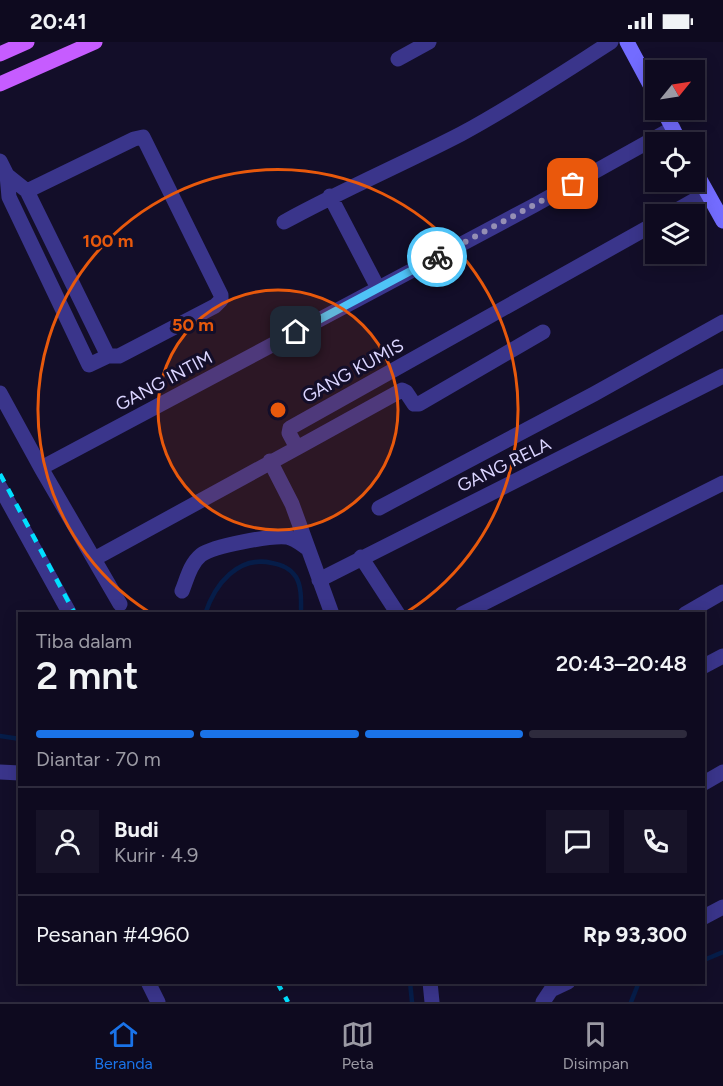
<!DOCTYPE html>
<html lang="id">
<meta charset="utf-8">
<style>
:root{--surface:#0e0a1f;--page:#171328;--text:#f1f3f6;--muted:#9b9aa4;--line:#2e2b3d;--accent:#1a73e8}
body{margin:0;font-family:Figtree,sans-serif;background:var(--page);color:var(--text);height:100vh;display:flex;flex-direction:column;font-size:22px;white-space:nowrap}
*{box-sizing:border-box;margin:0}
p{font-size:20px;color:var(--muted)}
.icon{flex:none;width:33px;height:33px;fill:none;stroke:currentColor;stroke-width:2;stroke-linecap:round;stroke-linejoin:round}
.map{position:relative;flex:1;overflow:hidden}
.drawer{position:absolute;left:18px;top:570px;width:687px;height:372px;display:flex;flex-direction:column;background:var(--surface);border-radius:0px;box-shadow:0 3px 15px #0003,0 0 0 2px var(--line)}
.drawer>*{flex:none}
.needle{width:39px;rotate:60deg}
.buttons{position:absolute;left:645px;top:18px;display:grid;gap:12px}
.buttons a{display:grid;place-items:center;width:60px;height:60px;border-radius:0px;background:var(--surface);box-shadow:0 3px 15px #0003,0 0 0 2px var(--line);font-size:30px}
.pin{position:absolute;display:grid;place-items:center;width:51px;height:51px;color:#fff;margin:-26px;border-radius:12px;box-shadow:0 3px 9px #0006}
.courier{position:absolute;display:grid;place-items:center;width:60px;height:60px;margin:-30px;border:4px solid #4fc3f7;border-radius:50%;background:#fff;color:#222;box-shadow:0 2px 8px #0007}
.head em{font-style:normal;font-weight:600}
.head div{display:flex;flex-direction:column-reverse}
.head{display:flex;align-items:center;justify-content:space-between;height:102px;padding:0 18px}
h1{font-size:39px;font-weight:600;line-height:45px}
.bar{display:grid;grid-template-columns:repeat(4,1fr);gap:9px 6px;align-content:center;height:72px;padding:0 18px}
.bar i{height:8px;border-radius:4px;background:var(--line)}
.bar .current{background:var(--accent)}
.bar p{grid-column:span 4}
.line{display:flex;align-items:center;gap:15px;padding:0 18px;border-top:2px solid var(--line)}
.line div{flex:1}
.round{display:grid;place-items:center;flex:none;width:63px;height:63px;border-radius:0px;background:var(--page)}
.status{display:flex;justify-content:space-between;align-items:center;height:42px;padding:0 30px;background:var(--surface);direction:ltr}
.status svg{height:16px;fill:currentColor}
.tabs{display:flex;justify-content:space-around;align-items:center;height:84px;border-top:2px solid var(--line);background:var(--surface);font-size:16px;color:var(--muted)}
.tabs a{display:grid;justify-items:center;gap:3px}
.tabs .current{color:var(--accent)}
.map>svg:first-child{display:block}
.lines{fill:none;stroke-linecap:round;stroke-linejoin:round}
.stream{stroke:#061d49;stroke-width:4.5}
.street{stroke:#3a358b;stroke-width:15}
.secondary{stroke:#736cff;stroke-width:15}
.primary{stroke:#c65cff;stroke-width:15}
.rail{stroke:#01e0ff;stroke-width:4.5;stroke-dasharray:9 8;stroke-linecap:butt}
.done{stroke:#958fb4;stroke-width:6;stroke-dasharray:0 10.8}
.route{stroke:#4fc3f7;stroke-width:8}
.ring{fill:none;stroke:#e8590c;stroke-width:3}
.labels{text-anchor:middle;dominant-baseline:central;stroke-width:6;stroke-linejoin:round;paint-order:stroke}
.street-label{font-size:18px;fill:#dbd5ff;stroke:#130e29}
.centre{fill:#e8590c;stroke:#130e29;stroke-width:3}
.ring-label{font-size:18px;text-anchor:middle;font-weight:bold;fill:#e8590c;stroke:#130e29;stroke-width:6;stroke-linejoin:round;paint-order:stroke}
</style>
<div class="status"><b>20:41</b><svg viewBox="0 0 49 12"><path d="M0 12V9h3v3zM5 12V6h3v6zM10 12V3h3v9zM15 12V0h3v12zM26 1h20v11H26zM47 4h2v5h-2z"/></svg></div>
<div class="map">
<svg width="723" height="960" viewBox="0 0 723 960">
<rect width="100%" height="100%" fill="#130e29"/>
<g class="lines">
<path class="stream" d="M205 572C215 542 238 513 272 521 282 523 290 526 296 535 302 545 301 560 301 572
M0 694 20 697
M704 918 723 910
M410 940 412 960
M631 960 639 940"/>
<path class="street" d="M398 17 429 0
M0 119 7 133 27 149 108 314
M7 133 9 155 89 323 108 314H119L215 264 221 258V253L143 95 134 97 27 149
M330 154 378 246
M670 172 707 151
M284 180C342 148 403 122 461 92 513 64 561 32 611 0
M0 351 41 426 533 164 673 86
M297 406 402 348 406 350 414 362H419L543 290
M270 419 292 462 332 572
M41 426 120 562
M0 445 70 572
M379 466 594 352 723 280
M361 515 398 572
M94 517 297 406 289 391 290 386 656 181
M319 538 723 334
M182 549C187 537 190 522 201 513 213 504 272 493 287 495 294 496 301 502 307 506
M462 572 723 441
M685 572 723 550
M704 624 723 614
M0 730 20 731
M704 741 723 730
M704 875 723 865
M148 940 158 960
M430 940 432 960
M543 960 551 948 568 940"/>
<path class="secondary" d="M627 0 656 54
M663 68 680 100
M694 127 723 179"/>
<path class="primary" d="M0 12 27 0
M0 42 95 0"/>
<path class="rail" d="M0 432 75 572
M277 940 288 960"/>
</g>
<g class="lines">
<path class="done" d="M437 215 573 142"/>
<path class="route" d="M296 290 437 215"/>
</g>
<circle cx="278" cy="368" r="120" fill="#e8590c" fill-opacity=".12"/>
<g class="ring">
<circle cx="278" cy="368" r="120"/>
<path d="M149 570A240 240 0 1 1 407 570"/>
</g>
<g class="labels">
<g class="street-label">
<text transform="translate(353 329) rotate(-29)">GANG KUMIS</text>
<text transform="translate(164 339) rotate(-28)">GANG INTIM</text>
<text transform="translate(504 423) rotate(-26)">GANG RELA</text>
</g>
</g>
<circle cx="278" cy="368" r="9" class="centre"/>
<g class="ring-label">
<text x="108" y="205">100 m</text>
<text x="193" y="289">50 m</text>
</g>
</svg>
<div class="buttons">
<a><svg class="needle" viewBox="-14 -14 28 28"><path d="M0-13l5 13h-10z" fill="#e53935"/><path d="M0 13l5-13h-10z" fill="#9b9aa4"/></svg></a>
<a><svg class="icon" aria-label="locate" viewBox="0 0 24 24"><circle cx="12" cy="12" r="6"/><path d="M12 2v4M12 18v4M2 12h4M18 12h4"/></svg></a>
<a><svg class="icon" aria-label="layers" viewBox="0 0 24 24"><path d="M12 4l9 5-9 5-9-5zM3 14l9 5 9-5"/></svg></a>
</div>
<div class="pin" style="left:573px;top:142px;background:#ea580c"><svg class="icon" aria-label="bag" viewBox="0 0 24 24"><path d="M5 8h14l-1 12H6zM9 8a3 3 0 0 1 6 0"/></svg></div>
<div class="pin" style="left:296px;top:290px;background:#1f2937"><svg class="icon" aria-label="home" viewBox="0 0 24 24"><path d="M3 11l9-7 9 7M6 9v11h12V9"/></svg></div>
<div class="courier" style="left:437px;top:215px"><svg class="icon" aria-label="bike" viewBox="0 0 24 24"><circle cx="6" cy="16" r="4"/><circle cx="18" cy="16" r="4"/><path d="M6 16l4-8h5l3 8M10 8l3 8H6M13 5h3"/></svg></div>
<section class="drawer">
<div class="head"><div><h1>2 mnt</h1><p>Tiba dalam</p></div><em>20:43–20:48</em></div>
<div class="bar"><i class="current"></i><i class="current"></i><i class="current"></i><i></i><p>Diantar · 70 m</p></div>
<div class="line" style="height:108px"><a class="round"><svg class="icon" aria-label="person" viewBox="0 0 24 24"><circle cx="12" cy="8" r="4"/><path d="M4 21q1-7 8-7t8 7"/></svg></a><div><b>Budi</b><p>Kurir · 4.9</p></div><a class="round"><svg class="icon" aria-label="chat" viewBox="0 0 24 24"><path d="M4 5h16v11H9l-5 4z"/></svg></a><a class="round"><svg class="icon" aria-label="phone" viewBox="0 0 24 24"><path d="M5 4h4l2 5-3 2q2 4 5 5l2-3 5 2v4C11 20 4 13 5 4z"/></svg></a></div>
<div class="line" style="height:78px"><div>Pesanan #4960</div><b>Rp 93,300</b></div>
</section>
</div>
<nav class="tabs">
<a class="current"><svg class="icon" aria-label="home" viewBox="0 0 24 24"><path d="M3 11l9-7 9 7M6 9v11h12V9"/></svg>Beranda</a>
<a><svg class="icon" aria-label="map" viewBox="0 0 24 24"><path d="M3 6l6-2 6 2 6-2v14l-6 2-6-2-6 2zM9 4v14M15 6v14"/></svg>Peta</a>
<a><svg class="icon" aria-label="saved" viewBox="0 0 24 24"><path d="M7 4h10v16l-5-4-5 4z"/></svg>Disimpan</a>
</nav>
